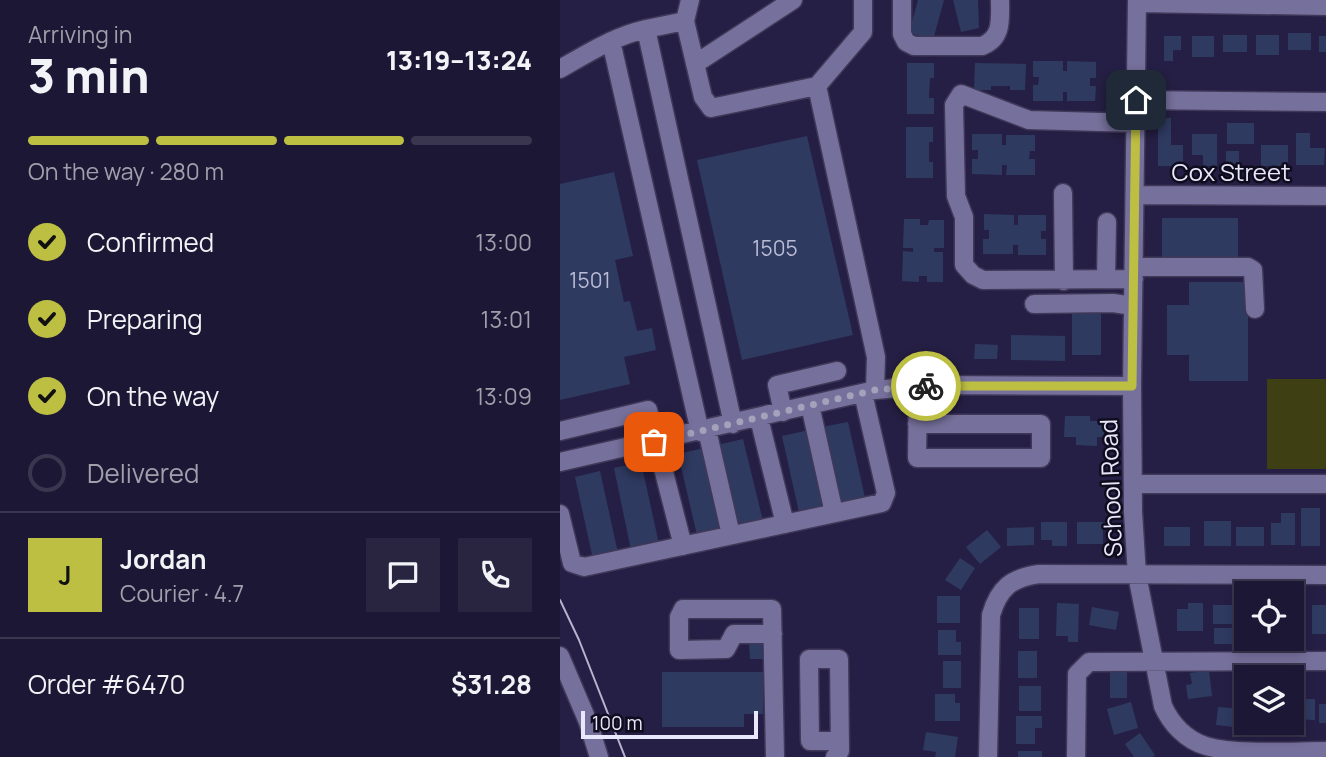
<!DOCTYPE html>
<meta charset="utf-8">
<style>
:root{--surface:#1c1734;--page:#292440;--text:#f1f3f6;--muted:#a09fac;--line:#3a364f;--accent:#bdbf43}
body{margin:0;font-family:Manrope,sans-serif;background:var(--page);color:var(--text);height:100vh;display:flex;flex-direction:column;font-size:26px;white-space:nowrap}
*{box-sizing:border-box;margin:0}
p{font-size:23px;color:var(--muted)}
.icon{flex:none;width:38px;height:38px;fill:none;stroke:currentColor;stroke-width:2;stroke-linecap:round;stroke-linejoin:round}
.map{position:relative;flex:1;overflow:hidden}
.side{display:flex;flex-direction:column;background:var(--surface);width:560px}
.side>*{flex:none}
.controls{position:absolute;left:674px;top:581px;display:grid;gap:14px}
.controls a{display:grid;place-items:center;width:70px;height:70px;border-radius:0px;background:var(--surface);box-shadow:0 4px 10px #0003,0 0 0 2px var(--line);font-size:35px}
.scale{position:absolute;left:21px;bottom:18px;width:177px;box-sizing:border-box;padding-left:7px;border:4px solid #e8e7fb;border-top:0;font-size:19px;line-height:24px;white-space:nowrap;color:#e8e7fb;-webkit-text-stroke:5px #0f0c1d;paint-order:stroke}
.pin{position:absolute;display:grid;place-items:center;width:60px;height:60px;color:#fff;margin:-30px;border-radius:14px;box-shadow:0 4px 10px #0006}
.courier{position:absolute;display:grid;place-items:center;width:70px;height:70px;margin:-35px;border:5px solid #bdbf43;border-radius:50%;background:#fff;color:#222;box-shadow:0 2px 9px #0007}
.headline em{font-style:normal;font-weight:800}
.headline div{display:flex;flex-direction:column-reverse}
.headline{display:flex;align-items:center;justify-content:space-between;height:119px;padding:0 28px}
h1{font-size:46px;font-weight:800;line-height:52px}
.bar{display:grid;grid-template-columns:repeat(4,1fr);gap:10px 7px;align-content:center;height:84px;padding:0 28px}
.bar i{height:9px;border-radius:5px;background:var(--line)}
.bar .selected{background:var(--accent)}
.bar p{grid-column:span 4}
.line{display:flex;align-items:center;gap:18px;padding:0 28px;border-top:2px solid var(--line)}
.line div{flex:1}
.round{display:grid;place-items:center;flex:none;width:74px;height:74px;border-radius:0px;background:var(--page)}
ol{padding:0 28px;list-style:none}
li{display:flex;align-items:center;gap:21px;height:77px}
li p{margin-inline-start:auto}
li .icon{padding:7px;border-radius:50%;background:var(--accent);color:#111;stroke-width:4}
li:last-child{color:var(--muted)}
li i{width:38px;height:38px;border:4px solid var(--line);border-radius:50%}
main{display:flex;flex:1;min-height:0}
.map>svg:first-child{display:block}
.green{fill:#3f3f14}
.building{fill:#2f3a61}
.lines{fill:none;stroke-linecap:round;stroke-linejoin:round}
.minor-casing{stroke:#403858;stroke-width:21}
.minor{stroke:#76709c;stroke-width:18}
.tram{stroke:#b7b5cd;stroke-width:2}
.done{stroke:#a4a1bb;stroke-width:7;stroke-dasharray:0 12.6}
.route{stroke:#bdbf43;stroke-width:9}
.labels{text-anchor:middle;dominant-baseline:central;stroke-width:5;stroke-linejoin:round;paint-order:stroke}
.number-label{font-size:21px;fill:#babcd4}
.street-label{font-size:24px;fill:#e8e7fb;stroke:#0f0c1d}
</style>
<main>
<section class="side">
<div class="headline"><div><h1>3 min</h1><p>Arriving in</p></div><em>13:19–13:24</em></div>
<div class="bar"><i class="selected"></i><i class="selected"></i><i class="selected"></i><i></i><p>On the way · 280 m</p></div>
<ol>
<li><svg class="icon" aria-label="check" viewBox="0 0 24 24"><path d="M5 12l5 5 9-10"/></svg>Confirmed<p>13:00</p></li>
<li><svg class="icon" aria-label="check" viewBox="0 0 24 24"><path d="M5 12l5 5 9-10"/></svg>Preparing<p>13:01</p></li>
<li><svg class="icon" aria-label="check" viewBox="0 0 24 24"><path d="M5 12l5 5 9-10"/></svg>On the way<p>13:09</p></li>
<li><i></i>Delivered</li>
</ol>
<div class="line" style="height:126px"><b class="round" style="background:var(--accent);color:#111">J</b><div><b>Jordan</b><p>Courier · 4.7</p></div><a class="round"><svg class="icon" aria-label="chat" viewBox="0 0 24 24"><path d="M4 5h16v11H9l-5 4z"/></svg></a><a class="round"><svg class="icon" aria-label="phone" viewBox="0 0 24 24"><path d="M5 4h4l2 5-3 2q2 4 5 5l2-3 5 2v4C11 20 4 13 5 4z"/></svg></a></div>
<div class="line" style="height:91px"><div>Order #6470</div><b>$31.28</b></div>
</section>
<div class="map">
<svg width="766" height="757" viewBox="0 0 766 757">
<rect width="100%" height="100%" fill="#261f45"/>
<path class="green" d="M707 379H766V469H707Z"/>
<path class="building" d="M358 0H384L373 40 349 33Z
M393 0H418L419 28 401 32Z
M728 33H751V50H728Z
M663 35H687V52H663Z
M696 35H719V55H696Z
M604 36H621V50H613V61H604Z
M632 36H654V57H632Z
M759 36H766V52H759Z
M473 61H503V71H507V61L536 62V78H530V86H536L535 101H507V92H503V101H473V85H478L479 77H473Z
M347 63H374V78H370L369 98H374V114H347Z
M415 63 466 64 465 90H450V86H431V90H414Z
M598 118H611V145H623V166H598Z
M667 123H694V144H667Z
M346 127H373V142H369V162H373V178H346Z
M736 133H750V148H765L764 165H736Z
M412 134H442V145H446V135H475V151H470L469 159H475V175H446L447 165H442V175L412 174V159H418V150H412Z
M632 134H657V166H643V155H632Z
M247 136 293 335 182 360 137 160Z
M701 145H728V166H701Z
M666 151H679V164H666Z
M54 172 73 256 55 260 64 302 70 301 77 331 92 328 96 350 64 357 70 384 0 400V184Z
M424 214 454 215V225H458V215H486V231H481V239H486V255H458V245H453V254H423V239H429V230H424Z
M602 218H678V260L602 259Z
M344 219H360V225H368L369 220H384V248H374V252H383V282H367V276H359V282L342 281 343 251 353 252V248H343Z
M629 282H688V381H629V355H607V305H629Z
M512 310H541V355H512Z
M451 335 505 336V361L451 360Z
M415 344 438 345 437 359H414Z
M505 416H530V421H544V437H537V446L516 445V437H504Z
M288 422 306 502 280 508 262 427Z
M249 430 267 511 240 517 222 436Z
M183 439 203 521 177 527 157 445Z
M144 448 163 529 137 535 118 454Z
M81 462 99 544 71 550 54 468Z
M40 471 58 553 33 559 15 477Z
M741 508H760V546H741Z
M721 513H735V545H711V523H721Z
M644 521H671V546H644Z
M481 522H507V546H492V540H481Z
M517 522H543V544H517Z
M474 527V545L447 546V528Z
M604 527H630V546H604Z
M676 527H704V546H676Z
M427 530 441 547 420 564 406 547Z
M400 558 415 568 401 590 385 580Z
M377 596H400V623H377Z
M497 603 519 604 518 642H508V636H496Z
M628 603H643V631H617V609H628Z
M732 603H746V629H732Z
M653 605H681V624H653Z
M752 605H766V634H752Z
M532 607 559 612 556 630 529 625Z
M459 608H479V639H459Z
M654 628H681V644H654Z
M378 630H396V642H401V655H378Z
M202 642 203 659H190L189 643Z
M458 651H477V678H458Z
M383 661H401V688H383Z
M649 670 652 696 628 699 626 685 632 684 630 673Z
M550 671H567V698H550Z
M102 672H203V714H184V727H102Z
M732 676H742V689H732Z
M459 686H481V711H459Z
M375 694H395V703H400V721H375Z
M732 695H738V699H755V720L732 719Z
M571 702 578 728 554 735 547 709Z
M759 704H766V723H759Z
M658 707 685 709 683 728 656 725Z
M456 716H482V728H475V744H456Z
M366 732 398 737 395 757H375L376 752 363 750Z
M580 733 595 755 593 757H574L565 744Z
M458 751H482V757H458Z"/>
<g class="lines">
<g class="minor-casing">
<path id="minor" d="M342 0V34L346 42 354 46H422C443 38 440 19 440 0
M577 0 572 386 573 512 577 575 603 706C611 724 626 740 646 746 676 755 733 751 766 751
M577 3 766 6
M125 21 130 0
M86 29 125 21 143 97 151 108 257 86 303 32V0
M51 41 140 432
M135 64 233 0
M0 69C28 53 55 36 86 29L173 424
M257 86 316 357 315 390
M576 100 766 102
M503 193 504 281
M575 195 766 196
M574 267H688L693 270 695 309
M546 279 547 222
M574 279 423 280 413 275 404 265V217L396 196 394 105 401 94 469 120 576 123
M474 304 553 303 573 306
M250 405 274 513
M223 412 217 385 277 371
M199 418 225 524
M357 424H481V458H357L358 387
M147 430 171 535
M0 431 88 410 123 546
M0 462 315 390 372 385 572 386
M573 484H766
M0 514 12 563 24 567 322 503 326 493 303 393
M213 634H174L166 649 119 650V617L123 609H212L215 757
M0 656 28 722 39 757
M275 757 280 751 279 659H249L250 741H280
M428 757 431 615C439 588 451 578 479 574L766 575
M516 757 517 674 529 662 766 661"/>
</g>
<use href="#minor" class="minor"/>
<path class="tram" d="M0 600 19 640 65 757"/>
</g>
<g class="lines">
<path class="done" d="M94 442 315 390 366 386"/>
<path class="route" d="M366 386H572L576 100"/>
</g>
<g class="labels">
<g class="number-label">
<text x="215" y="248">1505</text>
<text x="30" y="280">1501</text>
</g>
<g class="street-label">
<text x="671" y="171">Cox Street</text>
<text transform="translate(550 488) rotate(-92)">School Road</text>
</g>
</g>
</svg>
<div class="controls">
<a><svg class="icon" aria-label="locate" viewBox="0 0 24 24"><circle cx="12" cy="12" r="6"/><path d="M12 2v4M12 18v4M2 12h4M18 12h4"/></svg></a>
<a><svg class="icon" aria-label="layers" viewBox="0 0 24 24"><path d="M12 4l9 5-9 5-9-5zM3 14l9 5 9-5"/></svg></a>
</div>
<div class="scale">100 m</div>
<div class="pin" style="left:94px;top:442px;background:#ea580c"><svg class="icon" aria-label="bag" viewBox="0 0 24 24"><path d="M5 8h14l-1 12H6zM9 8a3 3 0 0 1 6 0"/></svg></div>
<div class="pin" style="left:576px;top:100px;background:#1f2937"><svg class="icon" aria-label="home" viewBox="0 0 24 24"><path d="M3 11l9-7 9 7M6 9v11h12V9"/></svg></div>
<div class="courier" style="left:366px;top:386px"><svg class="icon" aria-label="bike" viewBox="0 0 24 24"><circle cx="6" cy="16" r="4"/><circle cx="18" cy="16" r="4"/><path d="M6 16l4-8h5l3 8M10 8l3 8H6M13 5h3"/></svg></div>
</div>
</main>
